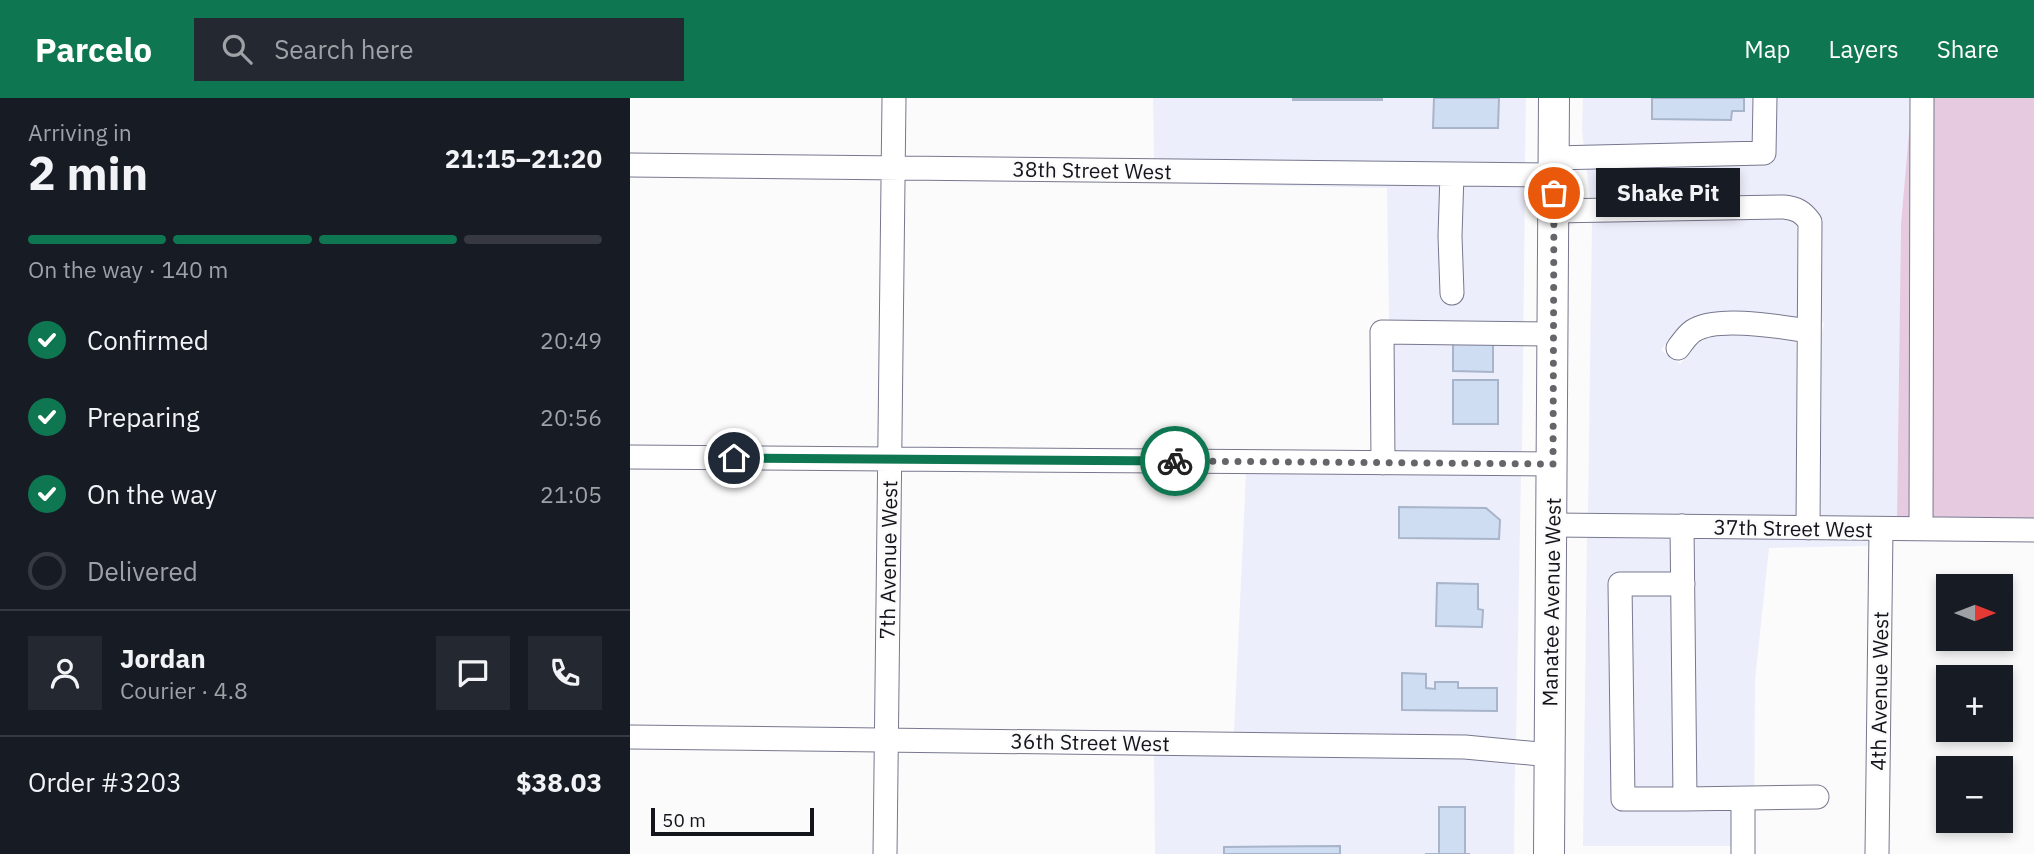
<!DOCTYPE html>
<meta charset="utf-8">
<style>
:root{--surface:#171b24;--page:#242831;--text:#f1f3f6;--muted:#9ea1a6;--line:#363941;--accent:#0e7751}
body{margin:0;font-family:"IBM Plex Sans",sans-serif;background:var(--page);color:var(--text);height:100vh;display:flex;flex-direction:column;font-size:26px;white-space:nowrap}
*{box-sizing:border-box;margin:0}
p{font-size:23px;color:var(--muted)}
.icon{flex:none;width:38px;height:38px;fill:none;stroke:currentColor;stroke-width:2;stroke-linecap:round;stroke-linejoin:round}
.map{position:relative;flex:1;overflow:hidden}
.details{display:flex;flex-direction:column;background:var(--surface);width:630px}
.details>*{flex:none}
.needle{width:46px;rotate:90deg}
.controls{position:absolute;left:1306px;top:476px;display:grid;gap:14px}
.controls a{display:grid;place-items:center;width:77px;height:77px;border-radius:0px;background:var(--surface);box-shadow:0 4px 10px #0003;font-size:35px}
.scale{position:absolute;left:21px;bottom:18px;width:163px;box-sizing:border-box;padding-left:7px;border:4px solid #14141c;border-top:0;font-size:19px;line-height:24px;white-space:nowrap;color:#14141c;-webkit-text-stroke:5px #fbfbfb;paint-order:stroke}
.pin{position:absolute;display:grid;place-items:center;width:60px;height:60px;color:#fff;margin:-30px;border:4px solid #fff;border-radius:50%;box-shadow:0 2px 7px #0007}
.courier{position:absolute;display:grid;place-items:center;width:70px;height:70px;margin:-35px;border:5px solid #0e7751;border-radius:50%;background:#fff;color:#222;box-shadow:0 2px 9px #0007}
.bubble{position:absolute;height:49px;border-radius:0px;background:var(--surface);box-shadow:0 4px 10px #0003;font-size:23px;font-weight:700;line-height:49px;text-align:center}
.summary em{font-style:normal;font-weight:700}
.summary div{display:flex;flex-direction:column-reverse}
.summary{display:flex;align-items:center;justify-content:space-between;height:119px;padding:0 28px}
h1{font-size:46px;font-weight:700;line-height:52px}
.bar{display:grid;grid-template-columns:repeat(4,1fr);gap:10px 7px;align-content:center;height:84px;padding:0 28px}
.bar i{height:9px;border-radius:5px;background:var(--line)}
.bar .selected{background:var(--accent)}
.bar p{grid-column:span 4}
.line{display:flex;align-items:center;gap:18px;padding:0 28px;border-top:2px solid var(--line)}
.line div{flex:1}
.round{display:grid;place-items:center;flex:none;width:74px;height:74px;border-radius:0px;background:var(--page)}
ol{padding:0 28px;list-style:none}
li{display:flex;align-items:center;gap:21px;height:77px}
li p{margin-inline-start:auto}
li .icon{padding:7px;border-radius:50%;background:var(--accent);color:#fff;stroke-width:4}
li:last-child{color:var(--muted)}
li i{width:38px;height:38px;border:4px solid var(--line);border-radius:50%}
header{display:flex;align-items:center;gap:42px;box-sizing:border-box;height:98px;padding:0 35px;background:var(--accent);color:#fff}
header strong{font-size:33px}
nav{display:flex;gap:38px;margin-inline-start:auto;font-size:24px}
.search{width:490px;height:63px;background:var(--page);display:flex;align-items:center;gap:18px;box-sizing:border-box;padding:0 24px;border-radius:0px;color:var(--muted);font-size:26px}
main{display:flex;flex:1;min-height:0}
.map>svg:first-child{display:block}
.built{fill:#edeefb}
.green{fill:#e6cbe0}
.building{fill:#cfddf2;stroke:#a7b4c9;stroke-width:2}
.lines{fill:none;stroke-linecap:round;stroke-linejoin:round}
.minor-casing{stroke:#77788e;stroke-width:25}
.major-casing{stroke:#77788e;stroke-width:32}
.minor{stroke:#fff;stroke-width:23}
.major{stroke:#fff;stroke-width:30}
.done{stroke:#65656a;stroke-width:7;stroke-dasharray:0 12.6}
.route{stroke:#0e7751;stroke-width:9}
.labels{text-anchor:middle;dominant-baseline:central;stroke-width:5;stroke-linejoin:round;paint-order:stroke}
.street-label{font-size:21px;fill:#14141c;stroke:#fbfbfb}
</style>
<header>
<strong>Parcelo</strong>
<div class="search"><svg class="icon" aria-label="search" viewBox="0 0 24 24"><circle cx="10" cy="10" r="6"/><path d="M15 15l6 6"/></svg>Search here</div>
<nav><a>Map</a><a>Layers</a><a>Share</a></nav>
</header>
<main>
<section class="details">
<div class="summary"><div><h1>2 min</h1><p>Arriving in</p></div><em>21:15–21:20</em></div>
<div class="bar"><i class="selected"></i><i class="selected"></i><i class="selected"></i><i></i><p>On the way · 140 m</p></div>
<ol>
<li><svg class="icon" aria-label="check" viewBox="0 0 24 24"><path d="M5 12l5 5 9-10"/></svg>Confirmed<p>20:49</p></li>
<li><svg class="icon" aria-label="check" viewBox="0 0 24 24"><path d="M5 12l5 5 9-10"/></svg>Preparing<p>20:56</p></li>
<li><svg class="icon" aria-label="check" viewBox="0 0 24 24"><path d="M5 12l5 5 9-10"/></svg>On the way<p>21:05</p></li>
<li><i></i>Delivered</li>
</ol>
<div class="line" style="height:126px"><a class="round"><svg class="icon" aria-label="person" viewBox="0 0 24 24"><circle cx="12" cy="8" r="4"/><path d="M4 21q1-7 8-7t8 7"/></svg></a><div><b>Jordan</b><p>Courier · 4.8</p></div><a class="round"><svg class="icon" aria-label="chat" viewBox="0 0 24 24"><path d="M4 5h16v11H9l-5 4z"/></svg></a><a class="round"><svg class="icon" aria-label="phone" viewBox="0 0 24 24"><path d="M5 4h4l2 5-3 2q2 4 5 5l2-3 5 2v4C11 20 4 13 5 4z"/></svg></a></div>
<div class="line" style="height:91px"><div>Order #3203</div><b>$38.03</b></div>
</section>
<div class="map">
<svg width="1404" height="756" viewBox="0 0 1404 756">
<rect width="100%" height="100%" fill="#fbfbfb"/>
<path class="built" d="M523 0H896L895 65 524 62Z
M953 0H1282L1271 125 1267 419H1191L1192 235 1194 225 1192 224V124L1185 111 1168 100 1156 98 960 101 952 32Z
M524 85 895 88 892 354 761 353 757 90Z
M1154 121 1162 123 1167 127V220L1115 214 1081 215 1053 225 1031 252 1050 266 1071 242 1087 237 1139 238 1166 243V418L958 416 962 124Z
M616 375 891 377 886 643 836 638 604 635Z
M957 438 1239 442 1238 448 1139 450 1125 582 1124 748H953Z
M524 656 835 660 885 665 884 756H525Z"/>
<path class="green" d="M1282 0H1404V420L1267 419 1271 125Z"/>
<path class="building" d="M663 0H752V2H663Z
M804 0H869L868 30H803Z
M1022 0H1114V13H1102L1101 22 1022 21Z
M823 243H863V274L823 273Z
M823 282H868V326H823Z
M769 409 856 410 870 422 869 441 769 440Z
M807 485 848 486V511L853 512 852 529 806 528Z
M772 575 796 576V590L805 591V584H828V590H867V613L772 612Z
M809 709H835V756H840H795H809Z
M710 748V756H594V749Z"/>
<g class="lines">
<g class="minor-casing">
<path id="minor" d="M924 60 1134 55 1135 0
M0 67 924 77
M822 76 820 138 822 195
M924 113 1154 109C1166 110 1173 114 1180 124L1178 430
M1048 250C1052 245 1057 237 1063 233 1086 217 1152 229 1179 233
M0 359 923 366
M753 365 752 234 923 236
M923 427 1404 432
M1052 428 1055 701H993L990 486H1053
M1291 430 1292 0
M0 639 835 649 920 657
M1055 701 1187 699
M1113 701V756
M255 756 264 0
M1247 756 1251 431"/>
</g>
<g class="major-casing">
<path id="major" d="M919 756 924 0"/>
</g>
<use href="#minor" class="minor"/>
<use href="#major" class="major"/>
</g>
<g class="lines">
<path class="done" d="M545 363 923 366 924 95"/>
<path class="route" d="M104 360 545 363"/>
</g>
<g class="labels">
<g class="street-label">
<text transform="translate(462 72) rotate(1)">38th Street West</text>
<text transform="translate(1163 430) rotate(1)">37th Street West</text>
<text transform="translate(258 462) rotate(-89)">7th Avenue West</text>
<text transform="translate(921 504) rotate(-89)">Manatee Avenue West</text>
<text transform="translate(1249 593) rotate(-89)">4th Avenue West</text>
<text transform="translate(460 644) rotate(1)">36th Street West</text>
</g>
</g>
</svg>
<div class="controls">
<a><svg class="needle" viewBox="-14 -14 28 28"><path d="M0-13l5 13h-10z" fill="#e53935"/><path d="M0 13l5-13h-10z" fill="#9ea1a6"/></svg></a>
<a>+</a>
<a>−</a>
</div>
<div class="scale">50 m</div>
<div class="pin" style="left:924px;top:95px;background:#ea580c"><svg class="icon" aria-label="bag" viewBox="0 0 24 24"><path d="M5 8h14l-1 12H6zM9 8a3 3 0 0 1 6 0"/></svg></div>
<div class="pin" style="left:104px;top:360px;background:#1f2937"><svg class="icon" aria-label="home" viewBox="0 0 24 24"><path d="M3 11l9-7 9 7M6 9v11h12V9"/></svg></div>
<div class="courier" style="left:545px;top:363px"><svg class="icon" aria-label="bike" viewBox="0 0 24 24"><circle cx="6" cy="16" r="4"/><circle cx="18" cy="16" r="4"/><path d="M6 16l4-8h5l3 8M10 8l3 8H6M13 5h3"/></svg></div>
<div class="bubble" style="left:966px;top:70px;width:144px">Shake Pit</div>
</div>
</main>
